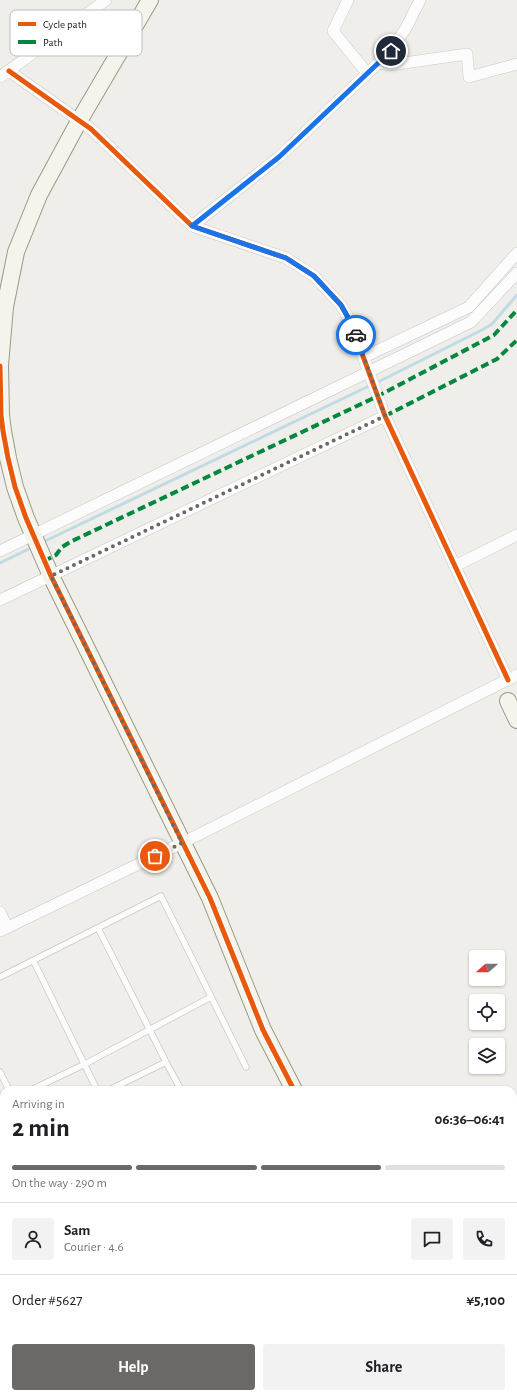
<!DOCTYPE html>
<meta charset="utf-8">
<style>
:root{--surface:#fff;--page:#f2f2f2;--text:#202124;--muted:#757577;--line:#e0e0e0;--accent:#6a6968}
body{margin:0;font-family:"Alegreya Sans",sans-serif;background:var(--page);color:var(--text);height:100vh;display:flex;flex-direction:column;font-size:15px;white-space:nowrap}
*{box-sizing:border-box;margin:0}
p{font-size:13px;color:var(--muted)}
.icon{flex:none;width:22px;height:22px;fill:none;stroke:currentColor;stroke-width:2;stroke-linecap:round;stroke-linejoin:round}
.map{position:relative;flex:1;overflow:hidden}
.drawer{position:absolute;left:0px;top:1086px;width:517px;height:312px;display:flex;flex-direction:column;background:var(--surface);border-radius:12px 12px 0 0;box-shadow:0 1px 3px #0004}
.drawer>*{flex:none}
.needle{width:26px;rotate:249deg}
.buttons{position:absolute;left:469px;top:950px;display:grid;gap:8px}
.buttons a{display:grid;place-items:center;width:36px;height:36px;border-radius:4px;background:var(--surface);box-shadow:0 1px 3px #0004;font-size:20px}
.pin{position:absolute;display:grid;place-items:center;width:34px;height:34px;color:#fff;margin:-17px;border:2px solid #fff;border-radius:50%;box-shadow:0 1px 4px #0007}
.courier{position:absolute;display:grid;place-items:center;width:40px;height:40px;margin:-20px;border:3px solid #1a73e8;border-radius:50%;background:#fff;color:#222;box-shadow:0 1px 5px #0007}
.summary em{font-style:normal;font-weight:600}
.summary div{display:flex;flex-direction:column-reverse}
.summary{display:flex;align-items:center;justify-content:space-between;height:68px;padding:0 12px}
h1{font-size:26px;font-weight:600;line-height:30px}
.bar{display:grid;grid-template-columns:repeat(4,1fr);gap:6px 4px;align-content:center;height:48px;padding:0 12px}
.bar i{height:5px;border-radius:3px;background:var(--line)}
.bar .on{background:var(--accent)}
.bar p{grid-column:span 4}
.line{display:flex;align-items:center;gap:10px;padding:0 12px;border-top:1px solid var(--line)}
.line div{flex:1}
.round{display:grid;place-items:center;flex:none;width:42px;height:42px;border-radius:4px;background:var(--page)}
.cta{display:flex;gap:8px;margin-top:auto;padding:8px 12px}
.cta a{flex:1;height:46px;border-radius:4px;background:var(--accent);color:#fff;font-size:16px;font-weight:600;line-height:46px;text-align:center}
.cta a+a{background:var(--page);color:var(--text)}
.map>svg:first-child{display:block}
.commercial{fill:#f1e3e1}
.lines{fill:none;stroke-linecap:round;stroke-linejoin:round}
.stream{stroke:#bfdbe3;stroke-width:3}
.lane-casing{stroke:#c9c8c7;stroke-width:7}
.street-casing{stroke:#c9c8c7;stroke-width:12}
.secondary-casing{stroke:#999a82;stroke-width:18}
.primary-casing{stroke:#a79c86;stroke-width:20}
.lane{stroke:#fdfcfc;stroke-width:5.5}
.street{stroke:#fdfcfc;stroke-width:11}
.secondary{stroke:#f4f4ed;stroke-width:16}
.primary{stroke:#f3ede7;stroke-width:18}
.quiet{stroke:#00873e;stroke-width:4;stroke-dasharray:8 4;stroke-linecap:butt}
.cycleway-casing{stroke:#fff;stroke-width:8}
.cycleway{stroke:#e8590c;stroke-width:5}
.done{stroke:#6a6968;stroke-width:4;stroke-dasharray:0 7.2}
.route{stroke:#1a73e8;stroke-width:5}
.key{fill:#fff;stroke:#bdbdbd;stroke-width:1}
.key-label{font-size:11px;fill:#222}
</style>
<div class="map">
<svg width="517" height="1398" viewBox="0 0 517 1398">
<rect width="100%" height="100%" fill="#f0eeeb"/>
<path class="commercial" d="M4 1376V1394H36L39 1398H0V1378Z"/>
<g class="lines">
<path class="stream" d="M380 381 482 330 492 324 517 295
M41 543 367 387
M0 563 33 547"/>
<g class="lane-casing">
<path id="lane" d="M98 928 166 1062
M33 960 97 1090
M0 977 161 896 246 1067
M0 1072 9 1090
M31 1090 85 1064 211 997
M109 1090 166 1062 181 1090
M0 1138 4 1146
M0 1261 4 1259
M154 1394 156 1398
M312 1398 320 1394"/>
</g>
<g class="street-casing">
<path id="street" d="M348 0 333 31 367 73
M378 63 390 65 467 54 469 77 517 64
M9 71 91 129 192 226 286 258 314 276 341 305 350 321 385 416 508 680
M0 77 106 0
M192 226 279 157 391 51 406 28 420 0
M364 357 469 307 517 253
M0 551 471 322 517 273
M455 566 517 535
M0 600 385 416
M0 912 7 927
M0 931 182 843 517 675
M444 1394 446 1398
M391 1398 399 1394"/>
</g>
<g class="secondary-casing">
<path id="secondary" d="M0 365 5 307 16 252 39 195 79 121 150 0
M0 366 1 415 3 431 8 458 15 487 26 518 51 576 210 898 263 1030 294 1090
M508 701 517 720
M513 1337 517 1335"/>
</g>
<g class="primary-casing">
<path id="primary" d="M0 1306 4 1312
M58 1394 60 1398"/>
</g>
<use href="#lane" class="lane"/>
<use href="#street" class="street"/>
<use href="#secondary" class="secondary"/>
<use href="#primary" class="primary"/>
<path class="quiet" d="M385 416 497 359 517 340
M44 561 56 555 62 547 70 542 378 396 494 335 517 310"/>
<g class="cycleway-casing">
<path id="cycleway" d="M9 71 91 129 192 226 286 258 314 276 341 305 350 321 385 416 508 680
M0 366 1 415 3 431 8 458 15 487 26 518 51 576 210 898 263 1030 294 1090"/>
</g>
<use href="#cycleway" class="cycleway"/>
</g>
<g class="lines">
<path class="done" d="M155 856 182 843 51 576 385 416 356 335"/>
<path class="route" d="M356 335 350 321 341 305 314 276 286 258 192 226 279 157 391 51"/>
</g>
<rect x="10" y="10" width="132" height="46" rx="6" class="key"/>
<rect x="18" y="22" width="18" height="4" fill="#e8590c"/>
<rect x="18" y="40" width="18" height="4" fill="#00873e"/>
<g class="key-label">
<text x="43" y="28">Cycle path</text>
<text x="43" y="46">Path</text>
</g>
</svg>
<div class="buttons">
<a><svg class="needle" viewBox="-14 -14 28 28"><path d="M0-13l5 13h-10z" fill="#e53935"/><path d="M0 13l5-13h-10z" fill="#757577"/></svg></a>
<a><svg class="icon" aria-label="locate" viewBox="0 0 24 24"><circle cx="12" cy="12" r="6"/><path d="M12 2v4M12 18v4M2 12h4M18 12h4"/></svg></a>
<a><svg class="icon" aria-label="layers" viewBox="0 0 24 24"><path d="M12 4l9 5-9 5-9-5zM3 14l9 5 9-5"/></svg></a>
</div>
<div class="pin" style="left:155px;top:856px;background:#ea580c"><svg class="icon" aria-label="bag" viewBox="0 0 24 24"><path d="M5 8h14l-1 12H6zM9 8a3 3 0 0 1 6 0"/></svg></div>
<div class="pin" style="left:391px;top:51px;background:#1f2937"><svg class="icon" aria-label="home" viewBox="0 0 24 24"><path d="M3 11l9-7 9 7M6 9v11h12V9"/></svg></div>
<div class="courier" style="left:356px;top:335px"><svg class="icon" aria-label="car" viewBox="0 0 24 24"><path d="M5 17H2v-5l4-1 3-4h7l3 4 3 1v5h-3M9 17h6M6 11h13"/><circle cx="7" cy="17" r="2"/><circle cx="17" cy="17" r="2"/></svg></div>
<section class="drawer">
<div class="summary"><div><h1>2 min</h1><p>Arriving in</p></div><em>06:36–06:41</em></div>
<div class="bar"><i class="on"></i><i class="on"></i><i class="on"></i><i></i><p>On the way · 290 m</p></div>
<div class="line" style="height:72px"><a class="round"><svg class="icon" aria-label="person" viewBox="0 0 24 24"><circle cx="12" cy="8" r="4"/><path d="M4 21q1-7 8-7t8 7"/></svg></a><div><b>Sam</b><p>Courier · 4.6</p></div><a class="round"><svg class="icon" aria-label="chat" viewBox="0 0 24 24"><path d="M4 5h16v11H9l-5 4z"/></svg></a><a class="round"><svg class="icon" aria-label="phone" viewBox="0 0 24 24"><path d="M5 4h4l2 5-3 2q2 4 5 5l2-3 5 2v4C11 20 4 13 5 4z"/></svg></a></div>
<div class="line" style="height:52px"><div>Order #5627</div><b>¥5,100</b></div>
<div class="cta"><a>Help</a><a>Share</a></div>
</section>
</div>
